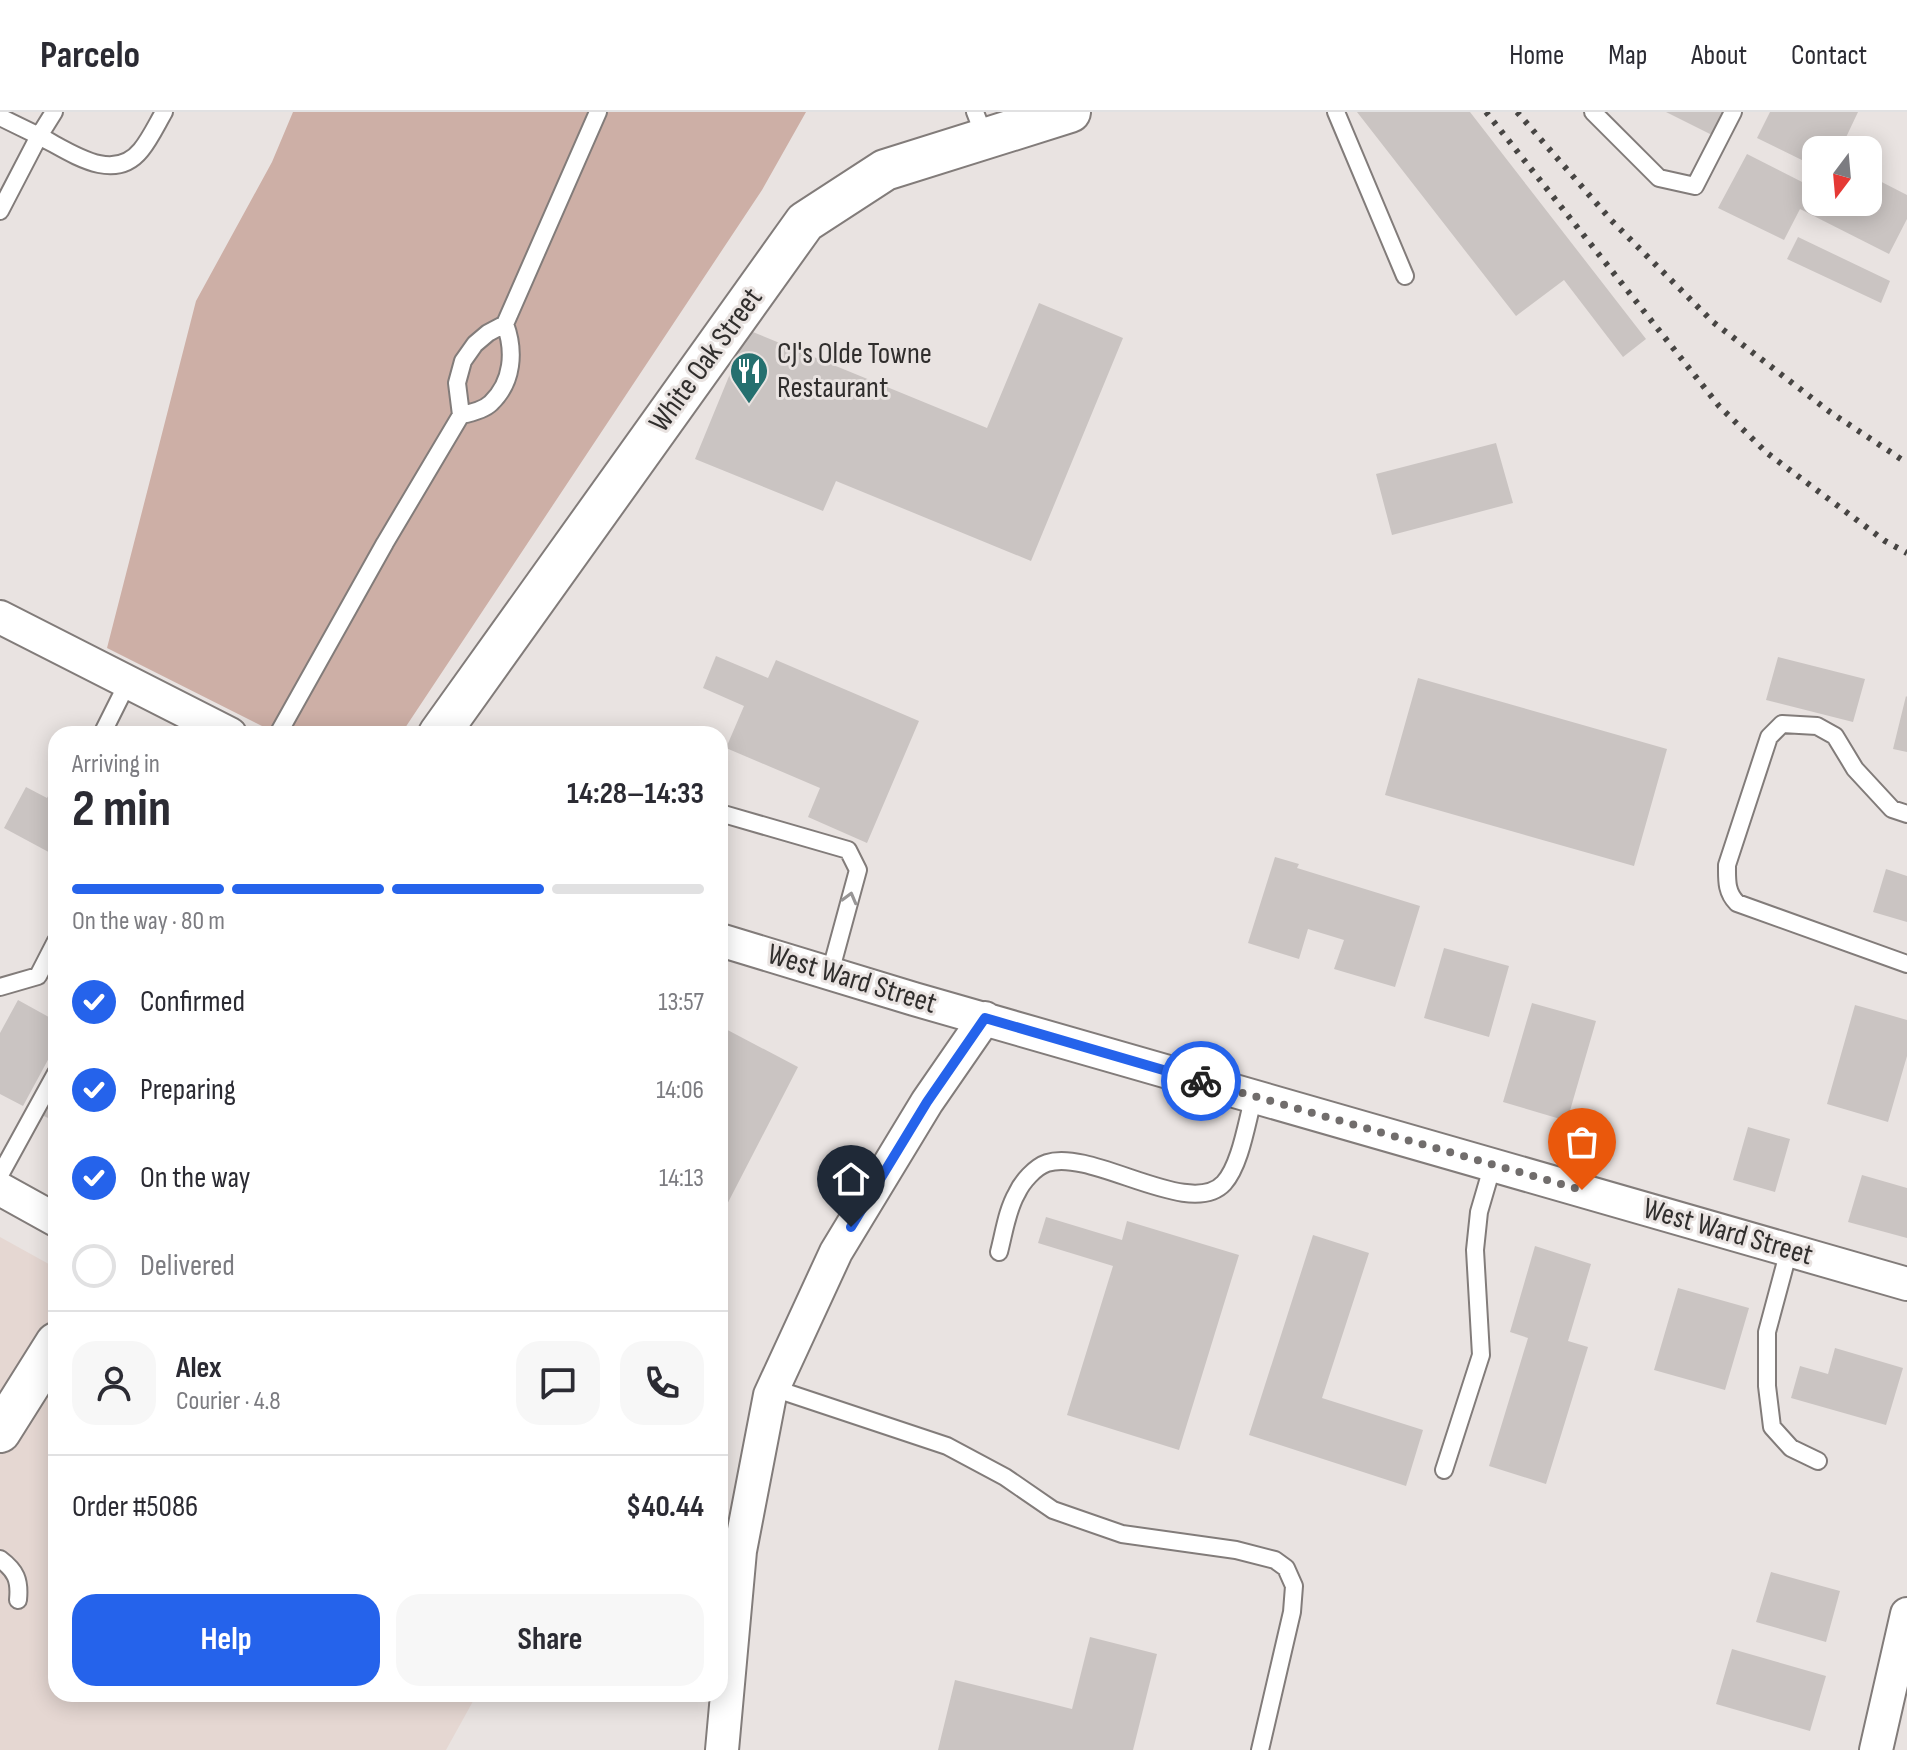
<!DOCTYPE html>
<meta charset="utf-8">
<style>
:root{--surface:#fff;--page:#f7f7f7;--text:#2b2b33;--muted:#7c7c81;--line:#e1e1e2;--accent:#2563eb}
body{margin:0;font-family:"Sofia Sans Condensed",sans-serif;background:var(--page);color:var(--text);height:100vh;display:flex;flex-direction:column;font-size:30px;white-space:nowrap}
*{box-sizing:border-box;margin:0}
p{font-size:26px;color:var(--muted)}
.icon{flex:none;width:44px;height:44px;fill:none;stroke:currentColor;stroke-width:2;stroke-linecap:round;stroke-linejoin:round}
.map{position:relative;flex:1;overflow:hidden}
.side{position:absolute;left:48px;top:614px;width:680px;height:976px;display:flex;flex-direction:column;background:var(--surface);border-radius:24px;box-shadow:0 4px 20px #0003}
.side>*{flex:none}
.needle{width:52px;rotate:196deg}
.controls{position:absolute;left:1802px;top:24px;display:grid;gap:16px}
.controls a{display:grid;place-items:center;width:80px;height:80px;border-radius:16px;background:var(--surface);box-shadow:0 4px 20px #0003;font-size:40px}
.pin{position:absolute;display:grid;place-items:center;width:68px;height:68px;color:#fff;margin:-82px -34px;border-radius:50% 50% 50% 0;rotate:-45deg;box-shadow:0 0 8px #0007}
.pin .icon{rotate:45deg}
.courier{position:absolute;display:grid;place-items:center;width:80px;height:80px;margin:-40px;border:6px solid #2563eb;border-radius:50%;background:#fff;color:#222;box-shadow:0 2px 10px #0007}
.headline em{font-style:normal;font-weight:700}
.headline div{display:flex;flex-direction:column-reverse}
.headline{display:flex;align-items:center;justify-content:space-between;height:136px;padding:0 24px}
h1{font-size:52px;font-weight:700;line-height:60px}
.bar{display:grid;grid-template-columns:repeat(4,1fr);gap:12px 8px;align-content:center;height:96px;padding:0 24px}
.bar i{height:10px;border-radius:6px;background:var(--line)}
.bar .on{background:var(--accent)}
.bar p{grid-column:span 4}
.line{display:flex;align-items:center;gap:20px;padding:0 24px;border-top:2px solid var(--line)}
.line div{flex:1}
.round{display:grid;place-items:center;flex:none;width:84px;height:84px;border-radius:24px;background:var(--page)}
ol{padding:0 24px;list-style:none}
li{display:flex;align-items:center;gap:24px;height:88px}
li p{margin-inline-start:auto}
li .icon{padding:8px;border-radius:50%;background:var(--accent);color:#fff;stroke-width:4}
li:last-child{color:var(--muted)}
li i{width:44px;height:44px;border:4px solid var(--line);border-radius:50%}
.primary-button{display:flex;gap:16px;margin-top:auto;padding:16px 24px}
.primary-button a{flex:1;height:92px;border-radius:24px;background:var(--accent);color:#fff;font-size:32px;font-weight:700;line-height:92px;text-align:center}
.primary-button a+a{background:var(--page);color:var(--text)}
header{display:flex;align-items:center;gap:48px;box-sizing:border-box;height:112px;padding:0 40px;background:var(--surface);border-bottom:2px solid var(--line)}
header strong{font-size:38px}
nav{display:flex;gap:44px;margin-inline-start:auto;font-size:28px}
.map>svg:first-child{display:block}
.built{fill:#e5d7d2}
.green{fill:#cdafa6}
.building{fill:#cac4c2}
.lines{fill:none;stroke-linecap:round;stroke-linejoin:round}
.service-casing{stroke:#827c7a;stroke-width:20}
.minor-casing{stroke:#827c7a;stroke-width:36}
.tertiary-casing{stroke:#827c7a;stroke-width:44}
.service{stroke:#fff;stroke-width:16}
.minor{stroke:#fff;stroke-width:32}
.tertiary{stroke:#fff;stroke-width:40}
.rail{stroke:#474543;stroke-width:6;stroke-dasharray:4 8;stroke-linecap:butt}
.oneway{stroke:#989696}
.done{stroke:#716d6c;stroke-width:8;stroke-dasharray:0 14.4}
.route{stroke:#2563eb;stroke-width:10}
.labels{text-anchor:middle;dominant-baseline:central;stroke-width:6;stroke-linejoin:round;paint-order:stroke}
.poi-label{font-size:30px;fill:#302e2d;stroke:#e9e3e1;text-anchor:start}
.street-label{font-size:30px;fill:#302e2d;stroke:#e9e3e1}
</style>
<header>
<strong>Parcelo</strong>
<nav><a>Home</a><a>Map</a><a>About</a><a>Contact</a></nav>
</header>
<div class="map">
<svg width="1907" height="1638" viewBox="0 0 1907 1638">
<rect width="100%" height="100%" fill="#e9e3e1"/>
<path class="built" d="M0 1125 56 1156V1582H477L446 1638H0Z"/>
<path class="green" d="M293 0H806L762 78 401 622H278L107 536 196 189 272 50Z"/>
<path class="building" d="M1357 0H1470L1646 227 1623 245 1564 168 1516 204Z
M1666 0H1726L1714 24Z
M1770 0H1858L1840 38H1816V55L1757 26Z
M1747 42 1810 74 1816 63V90H1868V63L1907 83V107L1889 142 1800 97 1784 128 1718 96Z
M1798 125 1890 169 1881 191 1787 147Z
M1039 191 1123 226 1031 449 836 369 823 399 695 347 748 218 987 316Z
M1496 331 1513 391 1392 423 1376 362Z
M716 544 768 566 776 548 919 609 867 731 808 705 820 676 726 636 744 594 703 576Z
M1778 545 1865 567 1853 610 1766 588Z
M1418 566 1667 637 1634 754 1385 683Z
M1906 584 1907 585V640L1893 637Z
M56 670V744L4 716 26 675 47 686Z
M1275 745 1299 752 1297 756 1420 794 1395 875 1334 857 1344 828 1308 817 1299 847 1248 831Z
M1886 757 1907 764V810L1873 800Z
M1444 836 1509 854 1489 925 1424 906Z
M18 888 56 909V933L23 994 0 982V921Z
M1532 891 1596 909 1567 1009 1503 990Z
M1855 893 1907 908V944L1888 1010 1827 992Z
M720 914 798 955 720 1106Z
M56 977V1010L42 1003Z
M1748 1015 1790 1027 1775 1080 1733 1068Z
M1862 1063 1907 1076V1126L1848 1110Z
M1046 1105 1122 1128 1127 1109 1239 1143 1179 1338 1067 1303 1113 1154 1038 1131Z
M1313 1123 1369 1141 1322 1286 1423 1318 1406 1374 1249 1323Z
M1535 1134 1591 1152 1568 1229 1588 1235 1546 1372 1489 1354 1528 1226 1510 1220Z
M1678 1176 1749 1196 1725 1278 1654 1258Z
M1835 1236 1903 1256 1886 1313 1791 1286 1800 1254 1828 1262Z
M1771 1460 1840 1479 1826 1530 1756 1510Z
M1090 1525 1157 1542 1133 1638H938L955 1568 1072 1597Z
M1732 1537 1826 1564 1810 1619 1716 1592Z"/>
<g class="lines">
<g class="service-casing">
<path id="service" d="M54 0 39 24C69 39 113 73 141 38 150 27 157 12 164 0
M975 0 985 26
M1336 0 1405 164
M1593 0 1659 66 1695 74 1733 0
M0 5 39 24 0 99
M505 212 598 0
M102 622 128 570
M278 622 385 431 461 303 457 271 463 249 475 232 488 221 505 212C515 239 513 270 491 291 484 298 471 301 461 303
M720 701 848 738 858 758 830 861
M1907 702 1892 697 1855 657 1835 624 1817 614 1782 612 1769 625 1727 753C1727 768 1726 780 1737 791L1907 852
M0 875 38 864 56 829
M0 1063 56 961
M1789 1138 1767 1220V1274L1772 1315 1791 1336 1818 1349
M999 1140C1004 1121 1007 1098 1017 1081 1022 1070 1035 1055 1047 1051 1092 1036 1190 1108 1224 1071 1241 1052 1247 1008 1254 984
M773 1276 947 1334 1005 1365 1053 1398 1122 1422 1236 1438 1275 1448 1286 1456 1294 1474 1292 1500 1260 1638
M1444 1358 1481 1243 1475 1138 1479 1100 1493 1052
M0 1447C16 1459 20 1468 18 1488"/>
</g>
<g class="minor-casing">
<path id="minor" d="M0 505 230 622
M720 828 914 887 1907 1172
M0 1077 56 1108
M722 1638 740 1439 770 1283 836 1140 927 990 985 906
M1876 1638 1907 1502"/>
</g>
<g class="tertiary-casing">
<path id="tertiary" d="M439 622 805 110 885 58 1070 0
M0 1320 56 1231"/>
</g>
<use href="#service" class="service"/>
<use href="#minor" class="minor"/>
<use href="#tertiary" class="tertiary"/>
<path class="rail" d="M1486 0 1719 294 1767 341 1885 429 1907 441
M1517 0 1611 108 1713 210 1830 300 1907 351"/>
</g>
<defs><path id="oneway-chevron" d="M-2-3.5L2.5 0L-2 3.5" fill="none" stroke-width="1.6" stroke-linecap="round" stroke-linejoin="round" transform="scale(2)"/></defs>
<use class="oneway" href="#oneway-chevron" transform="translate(850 786) rotate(-75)"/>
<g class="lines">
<path class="done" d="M1201 969 1582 1078"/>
<path class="route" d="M851 1115 927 990 985 906 1201 969"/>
</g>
<defs>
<g id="restaurant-pin" transform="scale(2)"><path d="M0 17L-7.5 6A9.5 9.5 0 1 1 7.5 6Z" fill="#25706f" stroke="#e9e3e1"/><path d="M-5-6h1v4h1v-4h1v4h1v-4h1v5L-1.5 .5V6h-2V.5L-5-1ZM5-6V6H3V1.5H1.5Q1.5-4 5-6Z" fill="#fff"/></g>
</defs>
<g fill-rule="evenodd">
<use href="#restaurant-pin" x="749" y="259"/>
</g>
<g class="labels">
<g class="poi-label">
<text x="777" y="242">CJ's Olde Towne<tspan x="777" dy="34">Restaurant</tspan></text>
</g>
<g class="street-label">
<text transform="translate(706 248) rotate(-54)">White Oak Street</text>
<text transform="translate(852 867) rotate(17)">West Ward Street</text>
<text transform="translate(1728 1120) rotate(16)">West Ward Street</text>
</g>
</g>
</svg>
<div class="controls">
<a><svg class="needle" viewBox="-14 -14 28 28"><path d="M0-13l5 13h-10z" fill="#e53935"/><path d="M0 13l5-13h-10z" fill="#7c7c81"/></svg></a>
</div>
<div class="pin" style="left:1582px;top:1078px;background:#ea580c"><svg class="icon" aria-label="bag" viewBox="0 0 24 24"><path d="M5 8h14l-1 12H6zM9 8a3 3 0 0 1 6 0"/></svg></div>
<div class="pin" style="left:851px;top:1115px;background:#1f2937"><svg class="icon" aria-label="home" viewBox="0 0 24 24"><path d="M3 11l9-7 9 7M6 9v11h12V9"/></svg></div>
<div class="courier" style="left:1201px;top:969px"><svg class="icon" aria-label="bike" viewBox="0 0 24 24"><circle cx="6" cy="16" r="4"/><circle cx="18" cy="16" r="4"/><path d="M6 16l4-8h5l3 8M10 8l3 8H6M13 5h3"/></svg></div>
<section class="side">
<div class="headline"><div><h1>2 min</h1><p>Arriving in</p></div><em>14:28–14:33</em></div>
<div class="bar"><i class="on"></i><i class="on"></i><i class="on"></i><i></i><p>On the way · 80 m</p></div>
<ol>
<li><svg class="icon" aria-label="check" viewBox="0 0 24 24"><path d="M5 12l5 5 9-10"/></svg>Confirmed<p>13:57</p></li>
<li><svg class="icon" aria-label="check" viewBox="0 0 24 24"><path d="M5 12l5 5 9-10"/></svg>Preparing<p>14:06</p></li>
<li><svg class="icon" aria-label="check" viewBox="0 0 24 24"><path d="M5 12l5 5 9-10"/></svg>On the way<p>14:13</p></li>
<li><i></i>Delivered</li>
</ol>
<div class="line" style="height:144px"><a class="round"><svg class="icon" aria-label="person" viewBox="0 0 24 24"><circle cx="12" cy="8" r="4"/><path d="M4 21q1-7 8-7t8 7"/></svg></a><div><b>Alex</b><p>Courier · 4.8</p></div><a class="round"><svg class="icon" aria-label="chat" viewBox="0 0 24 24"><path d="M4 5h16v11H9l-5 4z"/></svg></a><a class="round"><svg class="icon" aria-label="phone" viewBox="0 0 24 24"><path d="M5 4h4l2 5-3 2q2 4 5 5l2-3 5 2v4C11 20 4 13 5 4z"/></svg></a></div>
<div class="line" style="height:104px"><div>Order #5086</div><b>$40.44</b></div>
<div class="primary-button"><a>Help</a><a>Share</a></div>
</section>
</div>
